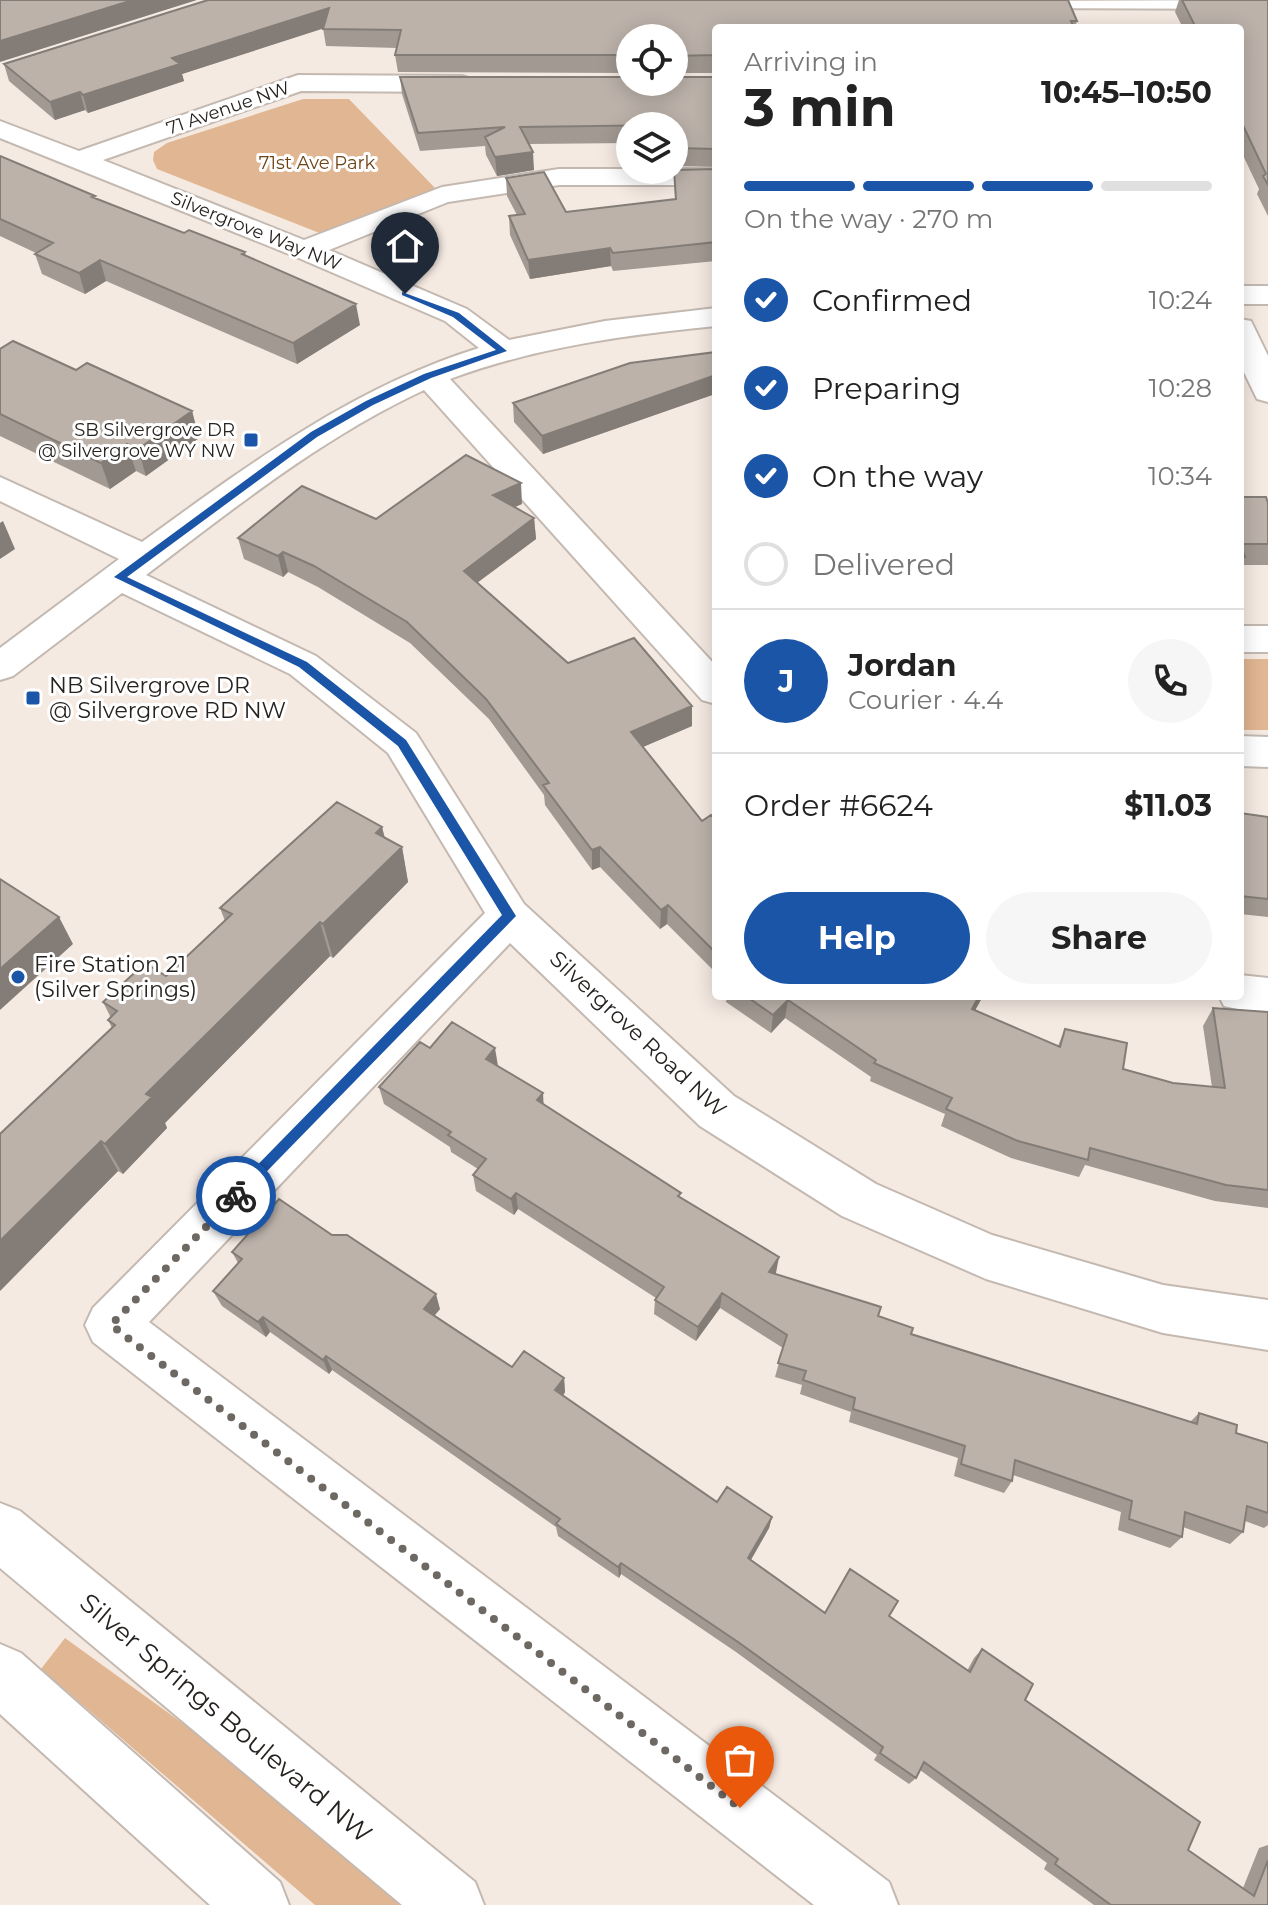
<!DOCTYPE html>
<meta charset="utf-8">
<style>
:root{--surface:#fff;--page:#f6f6f6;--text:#222;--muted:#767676;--line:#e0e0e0;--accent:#1b55a7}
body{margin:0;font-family:Montserrat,sans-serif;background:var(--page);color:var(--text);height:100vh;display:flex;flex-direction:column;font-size:30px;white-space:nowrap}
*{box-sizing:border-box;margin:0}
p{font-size:26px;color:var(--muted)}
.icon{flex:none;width:44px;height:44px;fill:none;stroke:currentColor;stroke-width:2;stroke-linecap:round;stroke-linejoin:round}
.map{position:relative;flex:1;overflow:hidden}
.side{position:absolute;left:712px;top:24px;width:532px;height:976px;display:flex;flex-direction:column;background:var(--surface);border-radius:8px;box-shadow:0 4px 20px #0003}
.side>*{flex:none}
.buttons{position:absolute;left:616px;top:24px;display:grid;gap:16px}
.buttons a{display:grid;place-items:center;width:72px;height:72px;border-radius:50%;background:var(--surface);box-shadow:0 4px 20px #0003;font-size:40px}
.pin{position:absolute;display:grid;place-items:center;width:68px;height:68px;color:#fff;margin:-82px -34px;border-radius:50% 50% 50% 0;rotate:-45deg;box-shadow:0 0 8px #0007}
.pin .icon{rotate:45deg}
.courier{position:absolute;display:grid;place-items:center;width:80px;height:80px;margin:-40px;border:6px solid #1b55a7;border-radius:50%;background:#fff;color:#222;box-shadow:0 2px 10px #0007}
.headline em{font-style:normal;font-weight:700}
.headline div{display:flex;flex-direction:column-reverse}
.headline{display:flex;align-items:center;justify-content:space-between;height:136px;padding:0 32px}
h1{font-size:52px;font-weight:700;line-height:60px}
.bar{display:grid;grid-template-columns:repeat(4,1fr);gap:12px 8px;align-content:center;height:96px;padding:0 32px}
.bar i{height:10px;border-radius:6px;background:var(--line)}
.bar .selected{background:var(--accent)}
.bar p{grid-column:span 4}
.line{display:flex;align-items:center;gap:20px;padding:0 32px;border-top:2px solid var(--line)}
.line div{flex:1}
.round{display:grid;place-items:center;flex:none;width:84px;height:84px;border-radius:42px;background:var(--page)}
ol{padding:0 32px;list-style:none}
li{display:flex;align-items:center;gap:24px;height:88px}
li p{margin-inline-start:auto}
li .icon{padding:8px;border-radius:50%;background:var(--accent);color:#fff;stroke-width:4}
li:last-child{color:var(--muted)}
li i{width:44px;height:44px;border:4px solid var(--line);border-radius:50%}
.action{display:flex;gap:16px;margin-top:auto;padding:16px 32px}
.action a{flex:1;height:92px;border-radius:48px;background:var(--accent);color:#fff;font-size:32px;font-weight:700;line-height:92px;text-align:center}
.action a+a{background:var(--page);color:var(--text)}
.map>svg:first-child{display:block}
.green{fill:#e1b692}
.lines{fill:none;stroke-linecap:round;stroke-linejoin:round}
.minor-casing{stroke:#c4b9b1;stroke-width:4}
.minor{fill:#fff;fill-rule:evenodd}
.wall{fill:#a29992}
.shaded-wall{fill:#847d77}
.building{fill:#bcb2aa;stroke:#847d77;stroke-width:2}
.route{fill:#1b55a7}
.done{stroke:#6e6863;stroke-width:8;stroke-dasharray:0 14.4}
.poi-dot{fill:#1b55a7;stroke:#fff;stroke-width:3}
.labels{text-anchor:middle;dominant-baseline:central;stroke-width:6;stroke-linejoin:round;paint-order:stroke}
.far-street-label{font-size:18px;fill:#26221f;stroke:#fff}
.far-park-label{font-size:18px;fill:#6f4316;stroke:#fff}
.far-poi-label{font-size:18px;fill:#26221f;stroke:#fff;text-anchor:end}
.poi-label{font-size:22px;fill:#26221f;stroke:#fff;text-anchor:start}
.street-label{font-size:22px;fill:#26221f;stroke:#fff}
.near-street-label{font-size:26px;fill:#26221f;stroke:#fff}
</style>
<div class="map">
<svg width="1268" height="1905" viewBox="0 0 1268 1905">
<rect width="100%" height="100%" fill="#f5eae2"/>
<path class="green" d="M303 99H349L436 189 322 234 157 169 153 160 154 152 167 143Z
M1240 659H1268V730H1240Z
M65 1638 214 1746 401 1905H315L41 1669Z"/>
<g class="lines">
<g class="minor-casing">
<path id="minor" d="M1268 0V9L1011 8 1003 6 999 1Z
M298 75 462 76 471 79 475 84 471 89 462 92 301 91 103 160 304 240 442 187 559 169H716V185H559L448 202 329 250 467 309 509 340 605 321 716 308V326C625 335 536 347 450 379L716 666V704L702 700 424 390C323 437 234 508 146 575L316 656 416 733 524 904 734 1096 876 1184 992 1235 1163 1285 1268 1300V1350L1163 1333 986 1279 842 1216 700 1126 510 943 149 1322 889 1882 898 1905H814L93 1342 85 1325 93 1308 485 913 388 753 290 674 122 593 13 676 0 680V648L119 559 0 501V477L142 542C248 465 353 387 479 348L445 321 294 256 0 138V121L79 151Z
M1240 286H1268V304H1240Z
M1240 319 1251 321 1268 356V402L1257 399 1240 364Z
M1240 626H1268V652H1240Z
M1240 736 1268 737V767L1240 766Z
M1240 975 1268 978V1016L1224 1006 1219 996H1240Z
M0 1503 20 1511 475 1882 484 1905H402L0 1568Z
M0 1644 21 1653 280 1882 289 1905H210L0 1714Z"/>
</g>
<use href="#minor" class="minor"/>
</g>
<path class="wall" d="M208 0 1077 21 1075 28H716V73H674V38H630V73L398 72 395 55 397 48 326 46 323 28 182 74 184 81 88 113 85 110 55 120 9 81 4 64Z
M1179 0H1268V216L1257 194 1259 189 1240 149V28H1183L1175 12Z
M400 77H716V167L674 166V126H630V143L529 144 534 170 497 176 486 155 485 146 420 151 402 94Z
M0 156 95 196 96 199 184 233 245 252 246 256 360 325 297 364 106 281 85 294 42 274 35 254 36 253 0 236Z
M716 169V261L613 271 611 266 530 279 510 235 509 216 517 215 507 196 506 178 566 212 675 199 674 170Z
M0 349 76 370 192 411 199 438 146 476 136 471 110 489 0 436Z
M716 352V398L715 394 543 454 514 422 513 403Z
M1240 497 1268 503V565H1242L1240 570Z
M522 504 514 507 534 518 536 539 477 583 568 663 692 726 643 747 702 821 716 819V973L667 924 660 929 600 867 592 870 545 805 544 795 489 719 410 643 318 587 288 572 283 577 244 559 238 538 376 519Z
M1240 813 1268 817V917L1240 914Z
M382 827 385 838 402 847 408 882 333 958 330 956 165 1123 167 1128 123 1174 118 1171 0 1291 112 1028 108 1020 111 1018 103 1002 166 976 225 921 220 908Z
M727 996H983L975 1010 1058 1046 1065 1029 1123 1069 1173 1083 1212 1087 1203 1026 1213 1008 1268 1012V1208L1215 1201 1085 1165 1079 1177 1011 1158 941 1126 945 1114 870 1081 871 1077 785 1018 771 1033 726 1002Z
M430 1048 498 1066 544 1104 681 1198 776 1273V1274L878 1316 911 1334 1190 1422 1199 1413 1236 1433 1268 1443V1525L1264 1528 1245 1521 1243 1532 1230 1544 1183 1527 1182 1537 1170 1548 1118 1530 1121 1512 1013 1475 1012 1481 1004 1493 954 1476 958 1458 849 1422 851 1412 800 1394 802 1385 775 1377 783 1348 720 1308 696 1341 654 1314 655 1300 656 1298 518 1209 514 1215 476 1191 473 1175 478 1169 451 1152 450 1147 384 1104 379 1087Z
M232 1252 440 1309 435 1315 512 1367 564 1378 565 1392 563 1396 717 1502 772 1517 769 1528 751 1560 825 1613 889 1616 967 1671 974 1658 982 1649 1025 1700 1188 1850 1243 1888 1259 1848 1268 1845V1905H1094L1044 1869 1047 1863 920 1770 916 1778 909 1784 874 1760 877 1755 736 1652 621 1574 619 1578 558 1536 556 1527 332 1370 329 1374 270 1332 266 1337 222 1306 213 1291 238 1263Z"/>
<path class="shaded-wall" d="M133 0H197L0 62V41Z
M329 8 331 26 182 74 184 81 88 113 83 95 172 58Z
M80 92 85 110 55 120 50 102Z
M533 152 534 170 497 176 495 157Z
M610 248 611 266 530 279 528 260Z
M100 260 106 281 85 294 79 273Z
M356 304 360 325 297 364 293 343Z
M716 375 715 394 543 454 542 436Z
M192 411 199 438 146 476 138 449Z
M127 444 136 471 110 489 101 463Z
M521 483 522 504 494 516 493 495Z
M534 518 536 539 466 591 464 571Z
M3 521 15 549 0 559V523Z
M283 552 288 572 283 577 278 556Z
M692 706V726L631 752V732Z
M382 827 389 859 402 847 408 882 333 958 323 924 376 833Z
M600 847V867L592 870V850Z
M668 905 667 924 660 929 661 910Z
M59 917 73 944 0 1010V969Z
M320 922 330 956 165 1123 167 1128 123 1174 105 1144 146 1094Z
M979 996H983L966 1027 972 1009Z
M788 1000 785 1018 771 1033 773 1015Z
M495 1048 498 1066 486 1059Z
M543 1093 544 1111 537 1100Z
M101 1141 118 1171 0 1291V1241Z
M516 1193 518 1209 514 1215 511 1199Z
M779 1257 776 1273 767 1287 769 1272Z
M722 1293 720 1308 696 1341 698 1327Z
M436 1294 440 1309 428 1323 424 1309Z
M263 1317 270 1332 266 1337 258 1322Z
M326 1356 332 1370 329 1374 323 1360Z
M564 1378 565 1392 557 1404 555 1390Z
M772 1517 769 1528 746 1568 748 1558Z
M621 1563V1574L619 1578 618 1567Z"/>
<path class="building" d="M0 0H133L0 41Z
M208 0H1068L1077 21H1071L1074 28H716V55L674 56V38H630V55H395L401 30 323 29 329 8 172 58 180 64 83 95 80 92 50 102 4 64Z
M1182 0H1268V185L1263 176 1266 174 1240 119V28H1196Z
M400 77H630V82H674V77H716V149L674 148V126L672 125 520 127 533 152 495 157 485 137 505 127 418 133Z
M0 156 95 196 92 197 184 233 189 230 245 252 242 254 356 304 293 343 100 260 79 273 35 254 53 243 0 219Z
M716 169V242L613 253 610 248 528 260 509 216 525 214 506 178 544 172 566 212 676 199 674 170Z
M13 341 76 370 87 363 192 411 138 449 127 444 101 463 0 414V349Z
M716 352V375L542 436 513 403 630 363Z
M466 455 521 483 493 495 534 518 464 571 568 663 634 638 692 706 631 732 702 821 711 815 716 819V953L668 905 661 910 600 847 592 850 543 785 549 783 486 699 407 622 314 566 283 552 278 556 238 538 302 486 376 519Z
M1240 497H1266L1268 503V544H1240Z
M1240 544 1245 557H1240Z
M337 802 382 827 376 833 402 847 323 924 320 922 146 1094 152 1097 105 1144 101 1141 0 1241V1134L115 1025 108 1020 117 1011 103 1002 145 963 166 976 232 914 220 908Z
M1240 813 1268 817V899L1240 896Z
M0 879 59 917 0 969Z
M746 996H979L972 1009 1060 1047 1065 1029 1127 1043 1123 1069 1173 1083 1225 1088 1213 1008 1268 1012V1190L1226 1185 1090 1148 1088 1160 1018 1141 946 1109 952 1098 874 1063 876 1060 788 1000 773 1015Z
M452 1022 495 1048 486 1059 543 1093 537 1100 681 1193 678 1196 779 1257 769 1272 881 1307 878 1316 913 1328 911 1334 1197 1424 1199 1413 1237 1425 1236 1433 1268 1443V1513L1247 1506 1243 1532 1185 1512 1182 1537 1129 1519 1132 1501 1015 1460 1012 1481 961 1464 965 1446 853 1409 855 1398 803 1380 806 1371 778 1363 787 1335 722 1293 698 1327 655 1300 664 1287 516 1193 511 1199 473 1175 486 1159 448 1135 451 1132 379 1087 420 1042 430 1048Z
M279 1199 332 1235H347L436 1294 424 1309 512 1367 524 1351 564 1378 555 1390 717 1502 727 1487 772 1517 748 1558 825 1613 850 1569 898 1601 889 1616 970 1672 982 1649 1033 1684 1025 1700 1200 1822 1188 1850 1254 1896 1268 1860V1905H1111L1055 1864 1058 1859 924 1762 916 1778 880 1753 883 1747 738 1642 621 1563 618 1567 556 1524 560 1519 326 1356 323 1360 263 1317 258 1322 213 1291 242 1259 232 1252Z"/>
<path class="route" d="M402 292 459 313 507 351 431 378 373 405 317 437 127 577 307 662 406 740 516 916 236 1203 231 1201V1192L502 915 398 746 299 667 114 577 311 432 366 401 424 374 496 350 453 317 402 295Z"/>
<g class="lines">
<path class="done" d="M236 1196 111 1325 740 1808"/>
</g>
<g class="poi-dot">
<rect x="243" y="432" width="16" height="16" rx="4"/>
<rect x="25" y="690" width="16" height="16" rx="4"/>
<circle cx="18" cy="977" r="8"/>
</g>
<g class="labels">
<g class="far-street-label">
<text transform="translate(228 108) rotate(-19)">71 Avenue NW</text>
<text transform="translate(256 231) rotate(22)">Silvergrove Way NW</text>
</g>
<g class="far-park-label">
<text x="317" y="163">71st Ave Park</text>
</g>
<g class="far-poi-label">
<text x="235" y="430">SB Silvergrove DR<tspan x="235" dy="21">@ Silvergrove WY NW</tspan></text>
</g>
<g class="poi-label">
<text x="49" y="685">NB Silvergrove DR<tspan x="49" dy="25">@ Silvergrove RD NW</tspan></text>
<text x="34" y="964">Fire Station 21<tspan x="34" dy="25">(Silver Springs)</tspan></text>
</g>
<g class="street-label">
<text transform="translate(638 1034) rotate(43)">Silvergrove Road NW</text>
</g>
<g class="near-street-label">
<text transform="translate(226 1718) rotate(40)">Silver Springs Boulevard NW</text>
</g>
</g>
</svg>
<div class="buttons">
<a><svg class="icon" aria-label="locate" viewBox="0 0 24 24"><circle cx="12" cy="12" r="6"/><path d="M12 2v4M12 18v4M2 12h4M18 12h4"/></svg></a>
<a><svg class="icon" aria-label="layers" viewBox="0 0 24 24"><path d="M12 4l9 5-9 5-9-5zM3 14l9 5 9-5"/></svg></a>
</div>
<div class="pin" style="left:740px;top:1808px;background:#ea580c"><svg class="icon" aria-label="bag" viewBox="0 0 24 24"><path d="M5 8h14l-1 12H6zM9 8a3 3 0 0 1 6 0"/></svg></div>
<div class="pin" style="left:405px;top:294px;background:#1f2937"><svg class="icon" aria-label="home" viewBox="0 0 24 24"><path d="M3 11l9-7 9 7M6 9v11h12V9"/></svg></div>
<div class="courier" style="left:236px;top:1196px"><svg class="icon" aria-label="bike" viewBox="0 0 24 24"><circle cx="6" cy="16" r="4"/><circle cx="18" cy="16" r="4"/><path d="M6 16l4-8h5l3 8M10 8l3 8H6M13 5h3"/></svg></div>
<section class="side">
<div class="headline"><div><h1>3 min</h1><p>Arriving in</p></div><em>10:45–10:50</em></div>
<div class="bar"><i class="selected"></i><i class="selected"></i><i class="selected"></i><i></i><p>On the way · 270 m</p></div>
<ol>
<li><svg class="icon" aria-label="check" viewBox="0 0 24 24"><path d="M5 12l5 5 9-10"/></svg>Confirmed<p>10:24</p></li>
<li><svg class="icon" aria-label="check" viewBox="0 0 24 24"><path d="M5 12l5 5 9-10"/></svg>Preparing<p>10:28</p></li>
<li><svg class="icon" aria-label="check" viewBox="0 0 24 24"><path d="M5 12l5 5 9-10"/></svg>On the way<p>10:34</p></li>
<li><i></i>Delivered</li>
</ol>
<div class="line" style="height:144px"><b class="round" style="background:var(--accent);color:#fff">J</b><div><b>Jordan</b><p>Courier · 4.4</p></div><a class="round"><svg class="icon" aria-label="phone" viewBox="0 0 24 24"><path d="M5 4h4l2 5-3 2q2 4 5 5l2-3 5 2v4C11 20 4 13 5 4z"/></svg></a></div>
<div class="line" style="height:104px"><div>Order #6624</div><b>$11.03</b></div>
<div class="action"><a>Help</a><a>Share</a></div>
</section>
</div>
